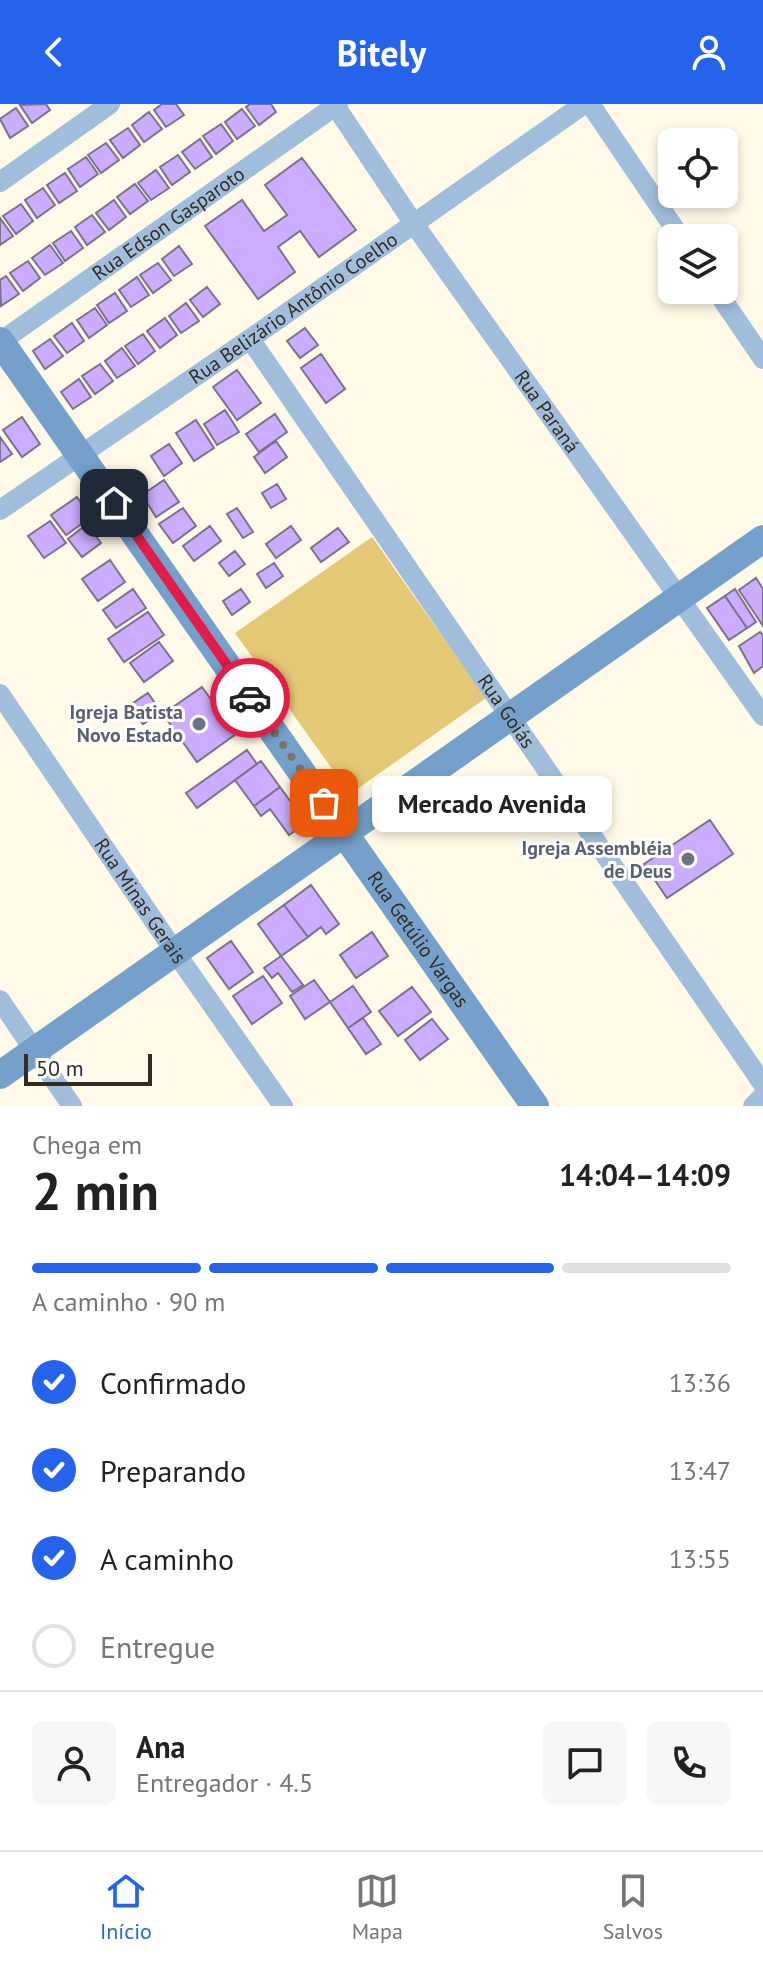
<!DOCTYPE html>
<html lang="pt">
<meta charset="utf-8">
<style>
:root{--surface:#fff;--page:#f6f6f6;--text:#222;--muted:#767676;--line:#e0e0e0;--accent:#2563eb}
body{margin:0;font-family:"PT Sans",sans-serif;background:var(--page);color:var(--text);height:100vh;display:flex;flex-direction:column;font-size:30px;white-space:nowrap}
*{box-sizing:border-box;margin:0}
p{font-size:26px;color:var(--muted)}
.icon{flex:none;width:44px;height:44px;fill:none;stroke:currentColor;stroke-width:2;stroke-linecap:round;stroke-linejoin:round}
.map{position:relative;height:1002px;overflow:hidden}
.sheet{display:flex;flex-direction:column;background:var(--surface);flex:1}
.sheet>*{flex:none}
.fabs{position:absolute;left:658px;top:24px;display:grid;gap:16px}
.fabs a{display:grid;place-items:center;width:80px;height:80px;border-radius:12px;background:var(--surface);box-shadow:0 4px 12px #0003;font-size:40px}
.scale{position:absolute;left:24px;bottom:20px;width:128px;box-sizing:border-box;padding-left:8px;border:4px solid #312d22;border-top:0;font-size:22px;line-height:28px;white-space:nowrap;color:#312d22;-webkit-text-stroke:6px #fff;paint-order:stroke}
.pin{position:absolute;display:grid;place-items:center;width:68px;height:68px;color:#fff;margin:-34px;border-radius:16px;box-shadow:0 4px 12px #0006}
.courier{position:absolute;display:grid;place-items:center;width:80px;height:80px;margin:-40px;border:6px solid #e11d48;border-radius:50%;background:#fff;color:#222;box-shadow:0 2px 10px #0007}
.bubble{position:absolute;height:56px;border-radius:12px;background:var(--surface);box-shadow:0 4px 12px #0003;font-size:26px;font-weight:600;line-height:56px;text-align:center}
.summary em{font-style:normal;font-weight:600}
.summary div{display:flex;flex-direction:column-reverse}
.summary{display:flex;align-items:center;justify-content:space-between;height:136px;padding:0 32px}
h1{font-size:52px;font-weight:600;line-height:60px}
.bar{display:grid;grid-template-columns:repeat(4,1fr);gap:12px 8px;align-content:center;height:96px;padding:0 32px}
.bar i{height:10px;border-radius:6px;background:var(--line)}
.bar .on{background:var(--accent)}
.bar p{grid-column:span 4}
.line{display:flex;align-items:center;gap:20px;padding:0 32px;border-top:2px solid var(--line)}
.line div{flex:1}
.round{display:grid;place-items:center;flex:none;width:84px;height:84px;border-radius:12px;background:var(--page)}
ol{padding:0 32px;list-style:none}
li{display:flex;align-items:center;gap:24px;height:88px}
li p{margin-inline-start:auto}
li .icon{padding:8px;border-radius:50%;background:var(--accent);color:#fff;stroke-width:4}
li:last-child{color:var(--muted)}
li i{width:44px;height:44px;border:4px solid var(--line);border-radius:50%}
header{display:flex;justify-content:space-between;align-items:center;height:104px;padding:0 32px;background:var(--accent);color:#fff;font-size:36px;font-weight:600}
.tab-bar{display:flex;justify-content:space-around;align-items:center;height:112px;border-top:2px solid var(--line);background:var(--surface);font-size:22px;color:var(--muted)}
.tab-bar a{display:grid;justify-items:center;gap:4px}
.tab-bar .on{color:var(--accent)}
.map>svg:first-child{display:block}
.green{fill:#e5c875}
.building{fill:#ccacfe;stroke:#7b728b;stroke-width:2}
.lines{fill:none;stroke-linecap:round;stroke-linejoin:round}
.street{stroke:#a0bedb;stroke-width:20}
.secondary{stroke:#74a0cb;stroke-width:28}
.done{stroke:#797467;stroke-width:8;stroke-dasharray:0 14.4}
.route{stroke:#e11d48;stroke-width:10}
.worship-dot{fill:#6b7280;stroke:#fff;stroke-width:3}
.labels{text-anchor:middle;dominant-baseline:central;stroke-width:6;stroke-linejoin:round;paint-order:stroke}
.street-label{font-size:20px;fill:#312d22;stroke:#fff}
.worship-label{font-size:20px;font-weight:bold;fill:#5b616d;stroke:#fff;text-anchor:end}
</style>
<header><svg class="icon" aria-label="back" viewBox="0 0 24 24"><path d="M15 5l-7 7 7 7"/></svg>Bitely<svg class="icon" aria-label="person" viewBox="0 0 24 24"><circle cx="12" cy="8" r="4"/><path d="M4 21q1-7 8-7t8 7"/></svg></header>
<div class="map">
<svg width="763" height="1002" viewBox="0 0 763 1002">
<rect width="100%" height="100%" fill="#fff9e7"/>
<path class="green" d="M372 433 486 594 350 690 235 529Z"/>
<path class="building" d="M46 0 50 6 32 19 20 1Z
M162 0H176L184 11 166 23 154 6Z
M250 0H271L276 8 259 21 246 3Z
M16 4 28 22 10 34 0 15Z
M242 5 255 22 237 35 225 18Z
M149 8 162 25 144 38 132 21Z
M221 20 233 37 216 50 203 32Z
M128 24 140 41 123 54 110 36Z
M200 35 212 53 195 65 182 48Z
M106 39 119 56 101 69 88 51Z
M178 51 190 68 172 81 160 63Z
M86 53 98 70 80 83 68 65Z
M302 54 356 126 319 153 300 127 278 143 295 168 258 195 205 122 242 96 264 127 287 111 265 81Z
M156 66 169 84 151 96 138 79Z
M65 69 77 87 59 99 47 81Z
M135 80 148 97 130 110 117 93Z
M43 84 55 101 37 114 25 96Z
M114 96 126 113 109 126 96 109Z
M21 100 33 117 16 130 3 112Z
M92 111 105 128 87 141 75 123Z
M0 114 13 132 0 141Z
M71 127 83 144 65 157 53 139Z
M50 141 63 159 45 171 32 154Z
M179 142 192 160 174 172 162 155Z
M28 157 40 174 23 187 10 169Z
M158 159 171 176 153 189 140 171Z
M6 172 19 190 1 202 0 176Z
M137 173 149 191 131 203 119 186Z
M207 183 220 200 203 213 190 196Z
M115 189 127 207 109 219 97 201Z
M186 199 199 217 181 229 169 212Z
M95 204 107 221 89 234 77 216Z
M165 214 177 231 160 244 147 227Z
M72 219 84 237 67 249 54 232Z
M305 224 318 241 300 254 287 237Z
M143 230 155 247 138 260 125 242Z
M50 235 63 252 45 265 33 247Z
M122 244 135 262 117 274 105 257Z
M321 250 345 285 326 299 301 264Z
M100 260 113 277 95 290 82 272Z
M237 266 261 299 237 316 213 283Z
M79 275 91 293 73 305 61 288Z
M225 306 239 328 217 341 204 320Z
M275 310 287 328 259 348 246 330Z
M22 313 40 340 22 353 3 326Z
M196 316 214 344 194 357 176 329Z
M0 333 12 350 0 358Z
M276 337 287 353 265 369 254 353Z
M169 340 182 359 164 372 151 352Z
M164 376 179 398 156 413 142 391Z
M277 380 286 395 271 404 262 389Z
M77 393 91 413 66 431 51 411Z
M183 404 196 422 173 439 159 420Z
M237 404 253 428 243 434 227 410Z
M50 417 66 439 44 454 28 432Z
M87 420 101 439 82 453 68 435Z
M210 422 221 437 194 457 183 442Z
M291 422 301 436 276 454 266 440Z
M338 424 349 438 321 458 311 444Z
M235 447 245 460 229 472 219 459Z
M110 456 125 478 98 497 82 475Z
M274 459 283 472 266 484 257 470Z
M756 474 763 485V522L739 486Z
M133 485 146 504 116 524 103 506Z
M241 485 250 498 232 511 223 497Z
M735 485 756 518 747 524 725 492Z
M725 492 747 524 729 536 707 504Z
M148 508 164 531 124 558 108 535Z
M760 528 763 531V562L754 569 739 542Z
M159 538 173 557 144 578 130 559Z
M202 583 236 630 197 658 163 610Z
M148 589 161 608 143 620 130 601Z
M247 646 257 660 197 704 186 689Z
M261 657 280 683 254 702 235 676Z
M280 683 306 719 289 731 270 705 261 712 254 702Z
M710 716 733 750 667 794 644 760Z
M311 781 339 820 326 830 321 823 308 833 284 801Z
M284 801 308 833 281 852 258 820Z
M372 828 388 852 356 874 340 851Z
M231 837 253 868 229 885 207 854Z
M281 852 303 881 292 888 278 869 272 874 264 864Z
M263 872 282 899 252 920 233 892Z
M314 876 330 898 305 915 290 892Z
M353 882 371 908 348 924 330 898Z
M412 883 431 908 398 932 379 907Z
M363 914 381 940 366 950 348 924Z
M432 915 448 935 420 956 405 936Z"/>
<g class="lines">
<g class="street">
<path id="s1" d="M334 0 414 120 763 612"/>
<path d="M590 0 681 134"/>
<path d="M0 78 110 0"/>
<path d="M716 186 763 255"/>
<path id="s2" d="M250 235 763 980"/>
<path id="s3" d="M0 238 338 0"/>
<path id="s4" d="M0 406 250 235 584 0"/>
<path id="s5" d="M0 590 175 848 283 1002"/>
<path d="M0 896 72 1002"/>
<path d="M753 1002 763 992"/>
</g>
<g class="secondary">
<path id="s6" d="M0 237 535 1002"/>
<path d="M0 971 763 435"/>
</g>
</g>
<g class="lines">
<path class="done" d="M250 594 324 699"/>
<path class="route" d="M114 399 250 594"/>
</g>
<g class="worship-dot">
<circle cx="199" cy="620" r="8"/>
<circle cx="688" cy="755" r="8"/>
</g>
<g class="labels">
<g class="street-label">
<text stroke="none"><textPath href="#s3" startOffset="206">Rua Edson Gasparoto</textPath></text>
<text stroke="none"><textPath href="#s4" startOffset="356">Rua Belizário Antônio Coelho</textPath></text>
<text stroke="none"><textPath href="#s1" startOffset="374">Rua Paraná</textPath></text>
<text stroke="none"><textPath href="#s2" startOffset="452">Rua Goiás</textPath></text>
<text stroke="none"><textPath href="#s5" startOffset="250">Rua Minas Gerais</textPath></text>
<text stroke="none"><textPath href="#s6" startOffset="730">Rua Getúlio Vargas</textPath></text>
</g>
<g class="worship-label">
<text x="183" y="608">Igreja Batista<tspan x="183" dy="23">Novo Estado</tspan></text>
<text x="672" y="744">Igreja Assembléia<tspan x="672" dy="23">de Deus</tspan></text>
</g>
</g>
</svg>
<div class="fabs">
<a><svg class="icon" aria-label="locate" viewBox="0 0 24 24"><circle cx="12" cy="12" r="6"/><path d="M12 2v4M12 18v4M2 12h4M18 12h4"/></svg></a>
<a><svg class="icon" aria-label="layers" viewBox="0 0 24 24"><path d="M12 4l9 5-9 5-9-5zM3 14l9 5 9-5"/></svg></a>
</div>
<div class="scale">50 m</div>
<div class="pin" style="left:324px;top:699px;background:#ea580c"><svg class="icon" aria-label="bag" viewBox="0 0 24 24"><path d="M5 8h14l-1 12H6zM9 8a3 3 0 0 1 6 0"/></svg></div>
<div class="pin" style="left:114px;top:399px;background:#1f2937"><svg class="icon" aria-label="home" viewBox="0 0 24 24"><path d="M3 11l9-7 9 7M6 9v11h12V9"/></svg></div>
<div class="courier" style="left:250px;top:594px"><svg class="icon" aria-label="car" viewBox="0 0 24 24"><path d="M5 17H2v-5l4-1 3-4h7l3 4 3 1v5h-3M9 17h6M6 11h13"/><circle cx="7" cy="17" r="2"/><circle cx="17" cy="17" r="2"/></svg></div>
<div class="bubble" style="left:372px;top:672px;width:240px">Mercado Avenida</div>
</div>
<section class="sheet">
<div class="summary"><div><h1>2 min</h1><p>Chega em</p></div><em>14:04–14:09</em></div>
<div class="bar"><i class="on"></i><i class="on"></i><i class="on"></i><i></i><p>A caminho · 90 m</p></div>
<ol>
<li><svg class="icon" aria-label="check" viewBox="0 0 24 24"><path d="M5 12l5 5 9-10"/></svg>Confirmado<p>13:36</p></li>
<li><svg class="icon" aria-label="check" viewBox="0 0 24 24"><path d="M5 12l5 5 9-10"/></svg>Preparando<p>13:47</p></li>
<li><svg class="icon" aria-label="check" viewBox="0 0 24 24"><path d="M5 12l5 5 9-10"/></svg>A caminho<p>13:55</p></li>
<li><i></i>Entregue</li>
</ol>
<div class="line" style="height:144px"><a class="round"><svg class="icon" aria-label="person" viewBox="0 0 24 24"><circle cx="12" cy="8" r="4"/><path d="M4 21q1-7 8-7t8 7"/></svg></a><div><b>Ana</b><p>Entregador · 4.5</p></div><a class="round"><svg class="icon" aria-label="chat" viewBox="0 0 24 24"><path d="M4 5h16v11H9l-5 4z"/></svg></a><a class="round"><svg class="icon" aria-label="phone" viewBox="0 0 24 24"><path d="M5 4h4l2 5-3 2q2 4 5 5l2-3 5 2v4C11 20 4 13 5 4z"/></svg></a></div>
</section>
<nav class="tab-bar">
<a class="on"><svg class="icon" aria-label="home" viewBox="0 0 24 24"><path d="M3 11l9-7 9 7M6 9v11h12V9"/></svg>Início</a>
<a><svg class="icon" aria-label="map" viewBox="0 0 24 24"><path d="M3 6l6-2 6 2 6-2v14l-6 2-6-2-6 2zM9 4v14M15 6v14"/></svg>Mapa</a>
<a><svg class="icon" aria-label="saved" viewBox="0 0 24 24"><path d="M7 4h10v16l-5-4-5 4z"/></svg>Salvos</a>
</nav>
